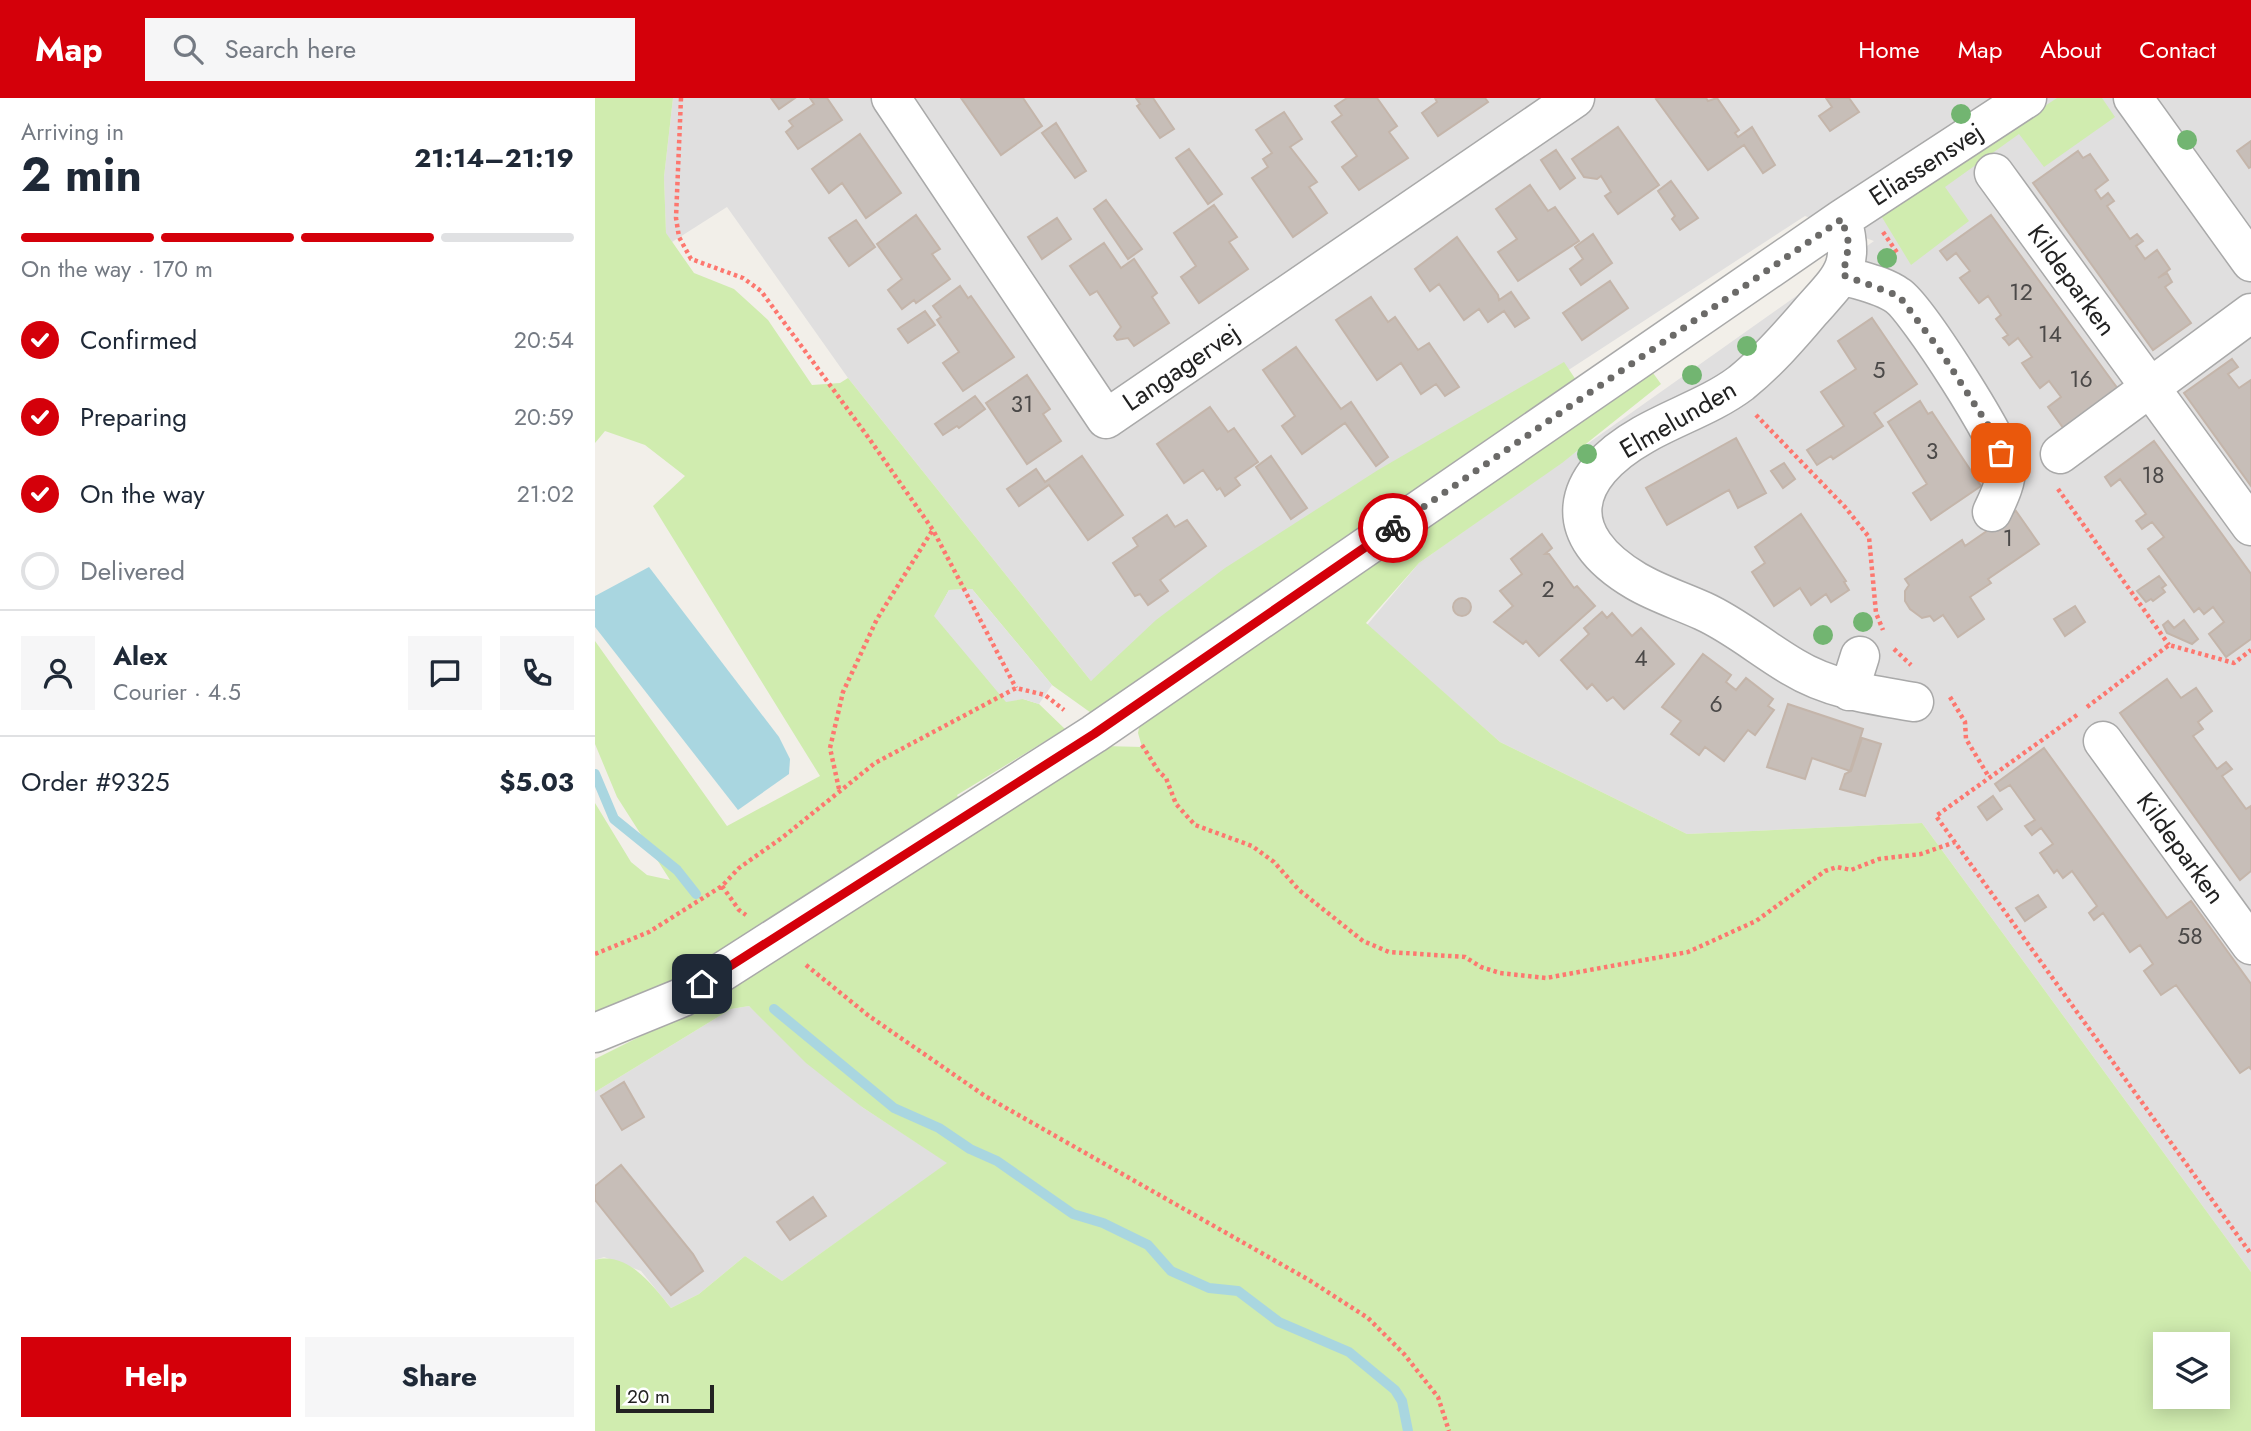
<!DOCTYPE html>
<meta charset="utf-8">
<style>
:root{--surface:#fff;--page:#f6f6f7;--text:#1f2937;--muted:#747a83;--line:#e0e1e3;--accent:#d4000a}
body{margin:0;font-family:Jost,sans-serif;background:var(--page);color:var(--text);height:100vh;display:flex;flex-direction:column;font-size:26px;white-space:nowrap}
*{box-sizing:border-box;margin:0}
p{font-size:23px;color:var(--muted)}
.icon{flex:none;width:38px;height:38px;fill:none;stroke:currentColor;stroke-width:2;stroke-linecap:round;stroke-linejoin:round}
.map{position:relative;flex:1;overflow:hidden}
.drawer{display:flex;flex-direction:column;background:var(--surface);width:595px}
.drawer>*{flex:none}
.controls{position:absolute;left:1558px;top:1234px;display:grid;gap:14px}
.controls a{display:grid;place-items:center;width:77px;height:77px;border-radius:0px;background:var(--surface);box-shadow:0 4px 18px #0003;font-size:35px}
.scale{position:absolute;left:21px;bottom:18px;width:98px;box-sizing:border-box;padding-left:7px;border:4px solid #222;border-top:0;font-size:19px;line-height:24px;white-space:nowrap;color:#222;-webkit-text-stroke:5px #fff;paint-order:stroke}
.pin{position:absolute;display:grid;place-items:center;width:60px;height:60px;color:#fff;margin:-30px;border-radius:14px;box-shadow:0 4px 10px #0006}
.courier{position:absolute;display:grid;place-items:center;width:70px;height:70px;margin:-35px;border:5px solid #d4000a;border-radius:50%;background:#fff;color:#222;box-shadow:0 2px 9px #0007}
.summary em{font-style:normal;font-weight:700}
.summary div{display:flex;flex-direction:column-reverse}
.summary{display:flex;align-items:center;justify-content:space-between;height:119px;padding:0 21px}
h1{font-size:46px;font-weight:700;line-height:52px}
.bar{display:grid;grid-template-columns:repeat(4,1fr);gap:10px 7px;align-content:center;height:84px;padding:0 21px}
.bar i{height:9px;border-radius:5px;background:var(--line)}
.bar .selected{background:var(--accent)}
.bar p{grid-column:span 4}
.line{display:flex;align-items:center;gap:18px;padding:0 21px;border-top:2px solid var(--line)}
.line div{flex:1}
.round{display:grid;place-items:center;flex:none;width:74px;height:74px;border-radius:0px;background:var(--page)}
ol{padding:0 21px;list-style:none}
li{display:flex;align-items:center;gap:21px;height:77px}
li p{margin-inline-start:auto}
li .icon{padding:7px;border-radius:50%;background:var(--accent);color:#fff;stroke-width:4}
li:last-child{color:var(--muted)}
li i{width:38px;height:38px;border:4px solid var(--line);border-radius:50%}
.cta{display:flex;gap:14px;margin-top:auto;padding:14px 21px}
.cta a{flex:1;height:80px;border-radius:0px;background:var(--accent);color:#fff;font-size:28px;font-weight:700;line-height:80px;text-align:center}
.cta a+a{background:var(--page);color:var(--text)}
header{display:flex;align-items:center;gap:42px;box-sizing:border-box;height:98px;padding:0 35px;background:var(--accent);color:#fff}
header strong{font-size:33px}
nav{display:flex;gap:38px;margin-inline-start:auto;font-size:24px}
.search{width:490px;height:63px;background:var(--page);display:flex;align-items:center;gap:18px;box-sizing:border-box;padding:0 24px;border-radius:0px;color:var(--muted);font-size:26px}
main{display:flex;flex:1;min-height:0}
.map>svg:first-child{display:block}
.residential{fill:#e0dfdf}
.grass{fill:#d0ecaf;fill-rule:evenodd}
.parking{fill:#e2e2e2}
.water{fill:#a9d6e0}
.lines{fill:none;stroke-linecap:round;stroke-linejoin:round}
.stream{stroke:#a9d6e0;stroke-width:10}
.building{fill:#c7beb8;stroke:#c4b5aa;stroke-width:2}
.minor-casing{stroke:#a9a9a9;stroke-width:41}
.path{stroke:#fd776f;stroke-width:4.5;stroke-dasharray:3.5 3.5;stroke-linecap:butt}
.minor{stroke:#fff;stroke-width:38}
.tree{fill:#72b571}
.done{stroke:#6b6a68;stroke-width:7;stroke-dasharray:0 12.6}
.route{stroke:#d4000a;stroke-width:9}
.labels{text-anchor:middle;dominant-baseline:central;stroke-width:5;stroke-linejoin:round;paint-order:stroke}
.number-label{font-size:23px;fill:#4b4948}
.street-label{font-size:26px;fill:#222;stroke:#fff}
</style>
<header>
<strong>Map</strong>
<div class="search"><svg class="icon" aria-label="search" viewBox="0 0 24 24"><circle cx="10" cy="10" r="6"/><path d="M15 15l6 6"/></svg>Search here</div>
<nav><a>Home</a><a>Map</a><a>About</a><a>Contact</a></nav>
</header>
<main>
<section class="drawer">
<div class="summary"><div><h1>2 min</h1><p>Arriving in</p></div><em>21:14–21:19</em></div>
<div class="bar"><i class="selected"></i><i class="selected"></i><i class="selected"></i><i></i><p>On the way · 170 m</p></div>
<ol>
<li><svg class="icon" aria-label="check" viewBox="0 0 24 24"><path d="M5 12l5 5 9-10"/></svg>Confirmed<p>20:54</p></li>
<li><svg class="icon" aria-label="check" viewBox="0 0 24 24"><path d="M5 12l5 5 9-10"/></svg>Preparing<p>20:59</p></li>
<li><svg class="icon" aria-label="check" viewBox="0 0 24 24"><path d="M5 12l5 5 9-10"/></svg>On the way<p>21:02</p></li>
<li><i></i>Delivered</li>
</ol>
<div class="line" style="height:126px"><a class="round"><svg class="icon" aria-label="person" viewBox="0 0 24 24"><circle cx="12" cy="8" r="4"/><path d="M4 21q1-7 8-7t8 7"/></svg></a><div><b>Alex</b><p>Courier · 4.5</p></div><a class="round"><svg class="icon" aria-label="chat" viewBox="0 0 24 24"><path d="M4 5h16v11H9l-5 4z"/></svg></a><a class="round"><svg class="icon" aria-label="phone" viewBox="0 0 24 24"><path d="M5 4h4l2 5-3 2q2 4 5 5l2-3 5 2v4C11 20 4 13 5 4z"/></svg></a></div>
<div class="line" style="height:91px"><div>Order #9325</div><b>$5.03</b></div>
<div class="cta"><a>Help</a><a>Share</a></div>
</section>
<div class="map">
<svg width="1656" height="1333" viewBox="0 0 1656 1333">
<rect width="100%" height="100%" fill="#f2efe9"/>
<path class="residential" d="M78 0H1656V1174L1327 725 1092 736 905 644 772 527 824 465 1279 143 1210 118 496 583 253 280 132 109 77 144 71 136 69 79Z
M154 908 267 1009 353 1065 187 1183 150 1158 104 1196 76 1210 46 1173 9 1159 0 1162V994L136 911Z"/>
<path class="grass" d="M0 0H78L69 79 71 135 99 175 139 191 173 222 217 287 245 285 253 280 496 583 561 522 630 470 783 372 969 264 981 282 499 617 457 587 377 491 354 492 340 518 376 561 428 601 444 606 470 631 362 697 380 731 509 648 547 649 543 635 545 625 1053 268 1066 286 967 365 824 465 771 525 905 644 1092 736 1327 725 1656 1174V1333H0V1162C33 1153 58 1188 76 1210L104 1196 150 1158 187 1183 352 1065 267 1009 211 965 154 908 136 911 0 994V961L74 924 42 905 0 919V705L36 764 52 777 75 782 22 699 0 646V543L132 728 225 678 58 408 90 378 50 347 10 333 0 345ZM1570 1246H1622V1298H1570Z
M1462 0H1507L1520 19 1449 69 1424 36 1350 89 1374 123 1316 167 1285 116Z"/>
<path class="parking" d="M377 491 457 587 444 606 428 601 411 604 339 518 354 492Z"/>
<path class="water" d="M54 469 184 639 195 661 194 676 143 712 0 529V498Z"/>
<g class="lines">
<path class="stream" d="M0 676 19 721 82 772 101 796
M179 911 299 1010 344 1030 375 1051 402 1063 478 1116 508 1125 553 1147 576 1173 614 1190 643 1193 684 1224 754 1254 800 1292 807 1303 813 1333"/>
</g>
<path class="building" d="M176 0H200L184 11Z
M215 0H232L247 22 203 51 191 34 198 28 194 23 219 6Z
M366 0H428L447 28 406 57Z
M541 0H558L579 31 565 40 542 8 545 6Z
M752 0H782L802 28 794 34 813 60 764 92 747 69 762 58 737 24 747 17 740 8Z
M840 0H890L893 4 843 38 827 15 842 4Z
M1064 0H1111L1113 3 1122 0 1144 32 1140 35 1143 39 1157 29 1180 67 1168 75 1149 47 1113 72 1061 1Z
M1231 0H1254L1264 14 1235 33 1224 18 1237 9Z
M689 14 707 41 695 49 722 84 714 89 732 115 698 139 657 80 673 69 668 61 677 55 661 32Z
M461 25 491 73 480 80 447 35Z
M1023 29 1064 87 1023 116 1010 98 1016 94 1006 78 1002 81 989 79 977 61Z
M265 36 306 95 271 120 247 85 234 95 217 71Z
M1656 43V69L1654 70 1642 53Z
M594 51 627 96 613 106 581 60Z
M961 52 980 80 965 91 946 62Z
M1483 53 1488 60 1495 56 1513 82 1500 92 1506 101 1513 95 1519 103 1512 108 1535 141 1542 136 1548 143 1541 148 1550 161 1562 152 1575 171 1563 180 1572 175 1577 184 1570 189 1596 225 1558 252 1438 85Z
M1076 83 1103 120 1085 132 1077 121 1080 118 1063 93Z
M935 87 953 113 960 109 984 143 923 183 903 154 922 141 901 111Z
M511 102 547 151 533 161 499 111Z
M619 107 642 139 634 144 653 171 604 205 586 179 601 168 579 135Z
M321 117 345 151 337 156 355 181 321 205 319 202 307 211 293 192 307 181 282 146Z
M1396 117 1523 291 1469 331 1453 309 1466 299 1454 283 1445 290 1441 285 1427 265 1437 259 1423 240 1414 247 1410 242 1408 240 1413 237 1401 221 1406 217 1393 198 1384 205 1365 180 1375 173 1361 155 1352 162 1345 153Z
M462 120 476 141 447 161 433 139Z
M261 122 280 149 254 168 234 140Z
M998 136 1017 165 986 187 975 171 988 161 980 149Z
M862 139 903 197 904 202 916 194 934 220 920 229 909 213 893 224 884 211 869 222 844 186 835 193 820 171Z
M509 145 526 170 539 161 562 195 557 199 574 225 539 248 533 240 522 242 519 238 526 229 502 193 495 197 475 168Z
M1015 183 1033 210 987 242 968 215Z
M365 188 373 200 376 198 419 259 368 293 348 265 364 254 342 222 346 219 338 208Z
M776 199 793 224 800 219 823 252 834 245 864 289 850 298 841 286 826 296 806 265 782 282 741 222Z
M330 213 340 227 313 245 303 231Z
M1277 220 1322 286 1279 315 1288 328 1238 361 1236 358 1222 367 1212 352 1249 328 1226 294 1261 271 1243 243Z
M701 249 746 311 756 304 793 359 781 368 750 325 707 356 687 328 700 318 668 272Z
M1637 261 1643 269 1633 276 1644 290 1656 282V388L1589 295Z
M432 277 455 311 448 316 466 343 432 366 391 305Z
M380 298 390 311 364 330 362 328 348 337 340 326Z
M1325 303 1333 316 1337 314 1386 388 1336 422 1318 395 1332 386 1293 324Z
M615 309 633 334 639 330 663 364 640 380 645 387 630 398 625 390 622 392 608 372 589 385 562 346Z
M1141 340 1171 395 1143 410 1134 392 1072 427 1051 390Z
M1559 343 1656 476V541L1631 559 1614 536 1629 524 1618 509 1609 516 1604 510 1599 514 1553 451 1569 439 1557 424 1547 431 1541 423 1551 416 1525 381 1516 388 1510 379Z
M487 358 528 417 493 442 454 387 424 408 412 391 441 371 450 384Z
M676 358 712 410 696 421 661 369Z
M1189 365 1200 381 1188 390 1176 373Z
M1421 413 1444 446 1393 481 1396 485 1375 499 1389 521 1363 539 1348 517 1339 523 1335 518 1327 520 1315 511 1310 503V493L1314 487 1310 481 1367 442 1370 448Z
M1206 416 1251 483 1249 484 1254 492 1236 504 1231 496 1216 507 1205 490 1179 508 1157 474 1170 465 1160 449Z
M572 417 580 429 592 422 611 448 565 482 573 493 553 507 545 496 540 498 518 465 543 448 538 440Z
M947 436 957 450 950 456H954L979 490 982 488 1000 508 944 558 931 543 928 546 899 524 918 508 905 493 927 476 916 461Z
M1564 478 1571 487 1567 490 1570 494 1558 503 1556 501 1551 504 1542 493Z
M858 509a9 9 0 1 1 18 0a9 9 0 1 1-18 0Z
M1480 508 1490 524 1470 538 1459 521Z
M1007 514 1012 520 1017 515 1037 538 1046 530 1079 566 1029 611 1018 599 1012 603 997 586 992 591 966 562 994 536 989 530Z
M1589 522 1603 541 1597 546 1572 535 1568 527 1573 523 1579 530Z
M1108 556 1136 577 1131 584 1141 592 1151 580 1178 601 1173 608 1179 612 1160 637 1153 632 1129 663 1110 649 1104 657 1076 636 1086 623 1067 609Z
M1572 581 1586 600 1601 590 1617 613 1603 624 1608 631 1598 638 1622 671 1631 664 1637 671 1627 678 1651 711 1656 708V773L1645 782 1525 615Z
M1193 606 1268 631 1255 673 1217 660 1210 681 1172 669Z
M1267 640 1286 646 1270 698 1245 691 1250 676 1256 673Z
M1449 650 1572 820 1596 803 1656 886V971L1654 969 1645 975 1581 887 1566 897 1549 873 1558 866 1545 847 1535 854 1508 815 1499 822 1494 815 1502 808 1477 773 1468 780 1462 772 1459 775 1445 755 1458 746 1446 730 1437 737 1430 728 1440 722 1415 687 1405 693 1400 686Z
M1398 698 1407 711 1392 722 1383 709Z
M1443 797 1451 809 1430 823 1421 810Z
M29 984 49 1019 27 1032 6 998Z
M26 1067 98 1156 108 1173 76 1197 0 1102V1088Z
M218 1099 231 1118 195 1142 182 1124Z"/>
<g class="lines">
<g class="minor-casing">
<path id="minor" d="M296 0 511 321 980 0
M1538 0 1656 164
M1399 75 1656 428
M1247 121C1261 169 1246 179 1216 213 1194 239 1172 264 1146 285 1117 307 1079 319 1048 337 974 379 963 437 1041 483 1061 495 1086 503 1108 513 1141 528 1167 551 1198 569 1234 591 1277 597 1319 604
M1248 177C1265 183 1288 187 1303 198 1322 211 1408 345 1411 369 1412 384 1403 401 1397 414
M1465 356 1656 215
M1254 593 1265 558
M1508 643 1656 847
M0 935 88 899 499 636 1247 121 1432 0"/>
</g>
<path class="path" d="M86 0 81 120 84 139 96 161 148 180 166 193 273 339 338 432 421 590
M1288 134 1303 156
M1161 317 1250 409 1274 439 1281 515 1288 532
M1463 391 1574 547
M1299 551 1316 567
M1355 599 1370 624 1371 641 1394 679
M1492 609 1574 547 1639 565 1656 552
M1482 617 1341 718 1656 1156
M547 647 564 674 571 680 581 706 600 727 657 748 679 764 704 792 768 843 794 854 870 859 886 869 905 875 951 880 1093 854 1161 823 1230 773 1242 769 1256 772 1284 761 1326 756 1360 744
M244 691 235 650 248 594 282 521 337 433
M127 788 144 812 151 817
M0 856 54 834 127 788 144 770 188 739 280 665 421 590 450 597 469 612
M211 867 274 918 390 998 714 1182 773 1220 809 1256 843 1299 854 1333"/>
<use href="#minor" class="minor"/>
</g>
<g class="tree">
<circle cx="1366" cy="16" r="10"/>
<circle cx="1592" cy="42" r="10"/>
<circle cx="1292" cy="160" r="10"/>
<circle cx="1152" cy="248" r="10"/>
<circle cx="1097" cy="277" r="10"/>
<circle cx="992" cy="356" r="10"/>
<circle cx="1268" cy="524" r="10"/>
<circle cx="1228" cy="537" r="10"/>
</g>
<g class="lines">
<path class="done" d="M798 430 1247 121 1254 146 1248 177 1304 198 1344 251 1402 341 1406 355"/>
<path class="route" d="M107 886 499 636 798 430"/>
</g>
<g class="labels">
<g class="number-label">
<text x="1426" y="194">12</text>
<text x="1455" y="236">14</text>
<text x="1284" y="272">5</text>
<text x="1486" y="281">16</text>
<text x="427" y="306">31</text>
<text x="1337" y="353">3</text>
<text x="1558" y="377">18</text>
<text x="1413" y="440">1</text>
<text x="953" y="491">2</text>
<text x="1046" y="560">4</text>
<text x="1121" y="606">6</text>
<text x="1595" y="838">58</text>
</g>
<g class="street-label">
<text transform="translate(1331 66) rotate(-33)">Eliassensvej</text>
<text transform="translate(1477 182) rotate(54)">Kildeparken</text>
<text transform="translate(586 269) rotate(-34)">Langagervej</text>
<text transform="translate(1083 321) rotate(-30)">Elmelunden</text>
<text transform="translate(1586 750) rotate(54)">Kildeparken</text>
</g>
</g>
</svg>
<div class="controls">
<a><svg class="icon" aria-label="layers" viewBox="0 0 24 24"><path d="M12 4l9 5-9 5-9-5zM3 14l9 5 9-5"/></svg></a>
</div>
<div class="scale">20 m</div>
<div class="pin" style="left:1406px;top:355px;background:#ea580c"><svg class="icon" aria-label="bag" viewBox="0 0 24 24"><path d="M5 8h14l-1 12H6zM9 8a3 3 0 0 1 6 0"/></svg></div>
<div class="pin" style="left:107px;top:886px;background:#1f2937"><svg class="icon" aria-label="home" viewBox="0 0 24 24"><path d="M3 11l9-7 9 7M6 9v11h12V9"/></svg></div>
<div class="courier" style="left:798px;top:430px"><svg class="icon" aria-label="bike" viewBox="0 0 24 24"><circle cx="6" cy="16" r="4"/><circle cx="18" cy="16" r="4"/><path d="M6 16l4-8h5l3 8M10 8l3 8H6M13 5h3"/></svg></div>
</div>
</main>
